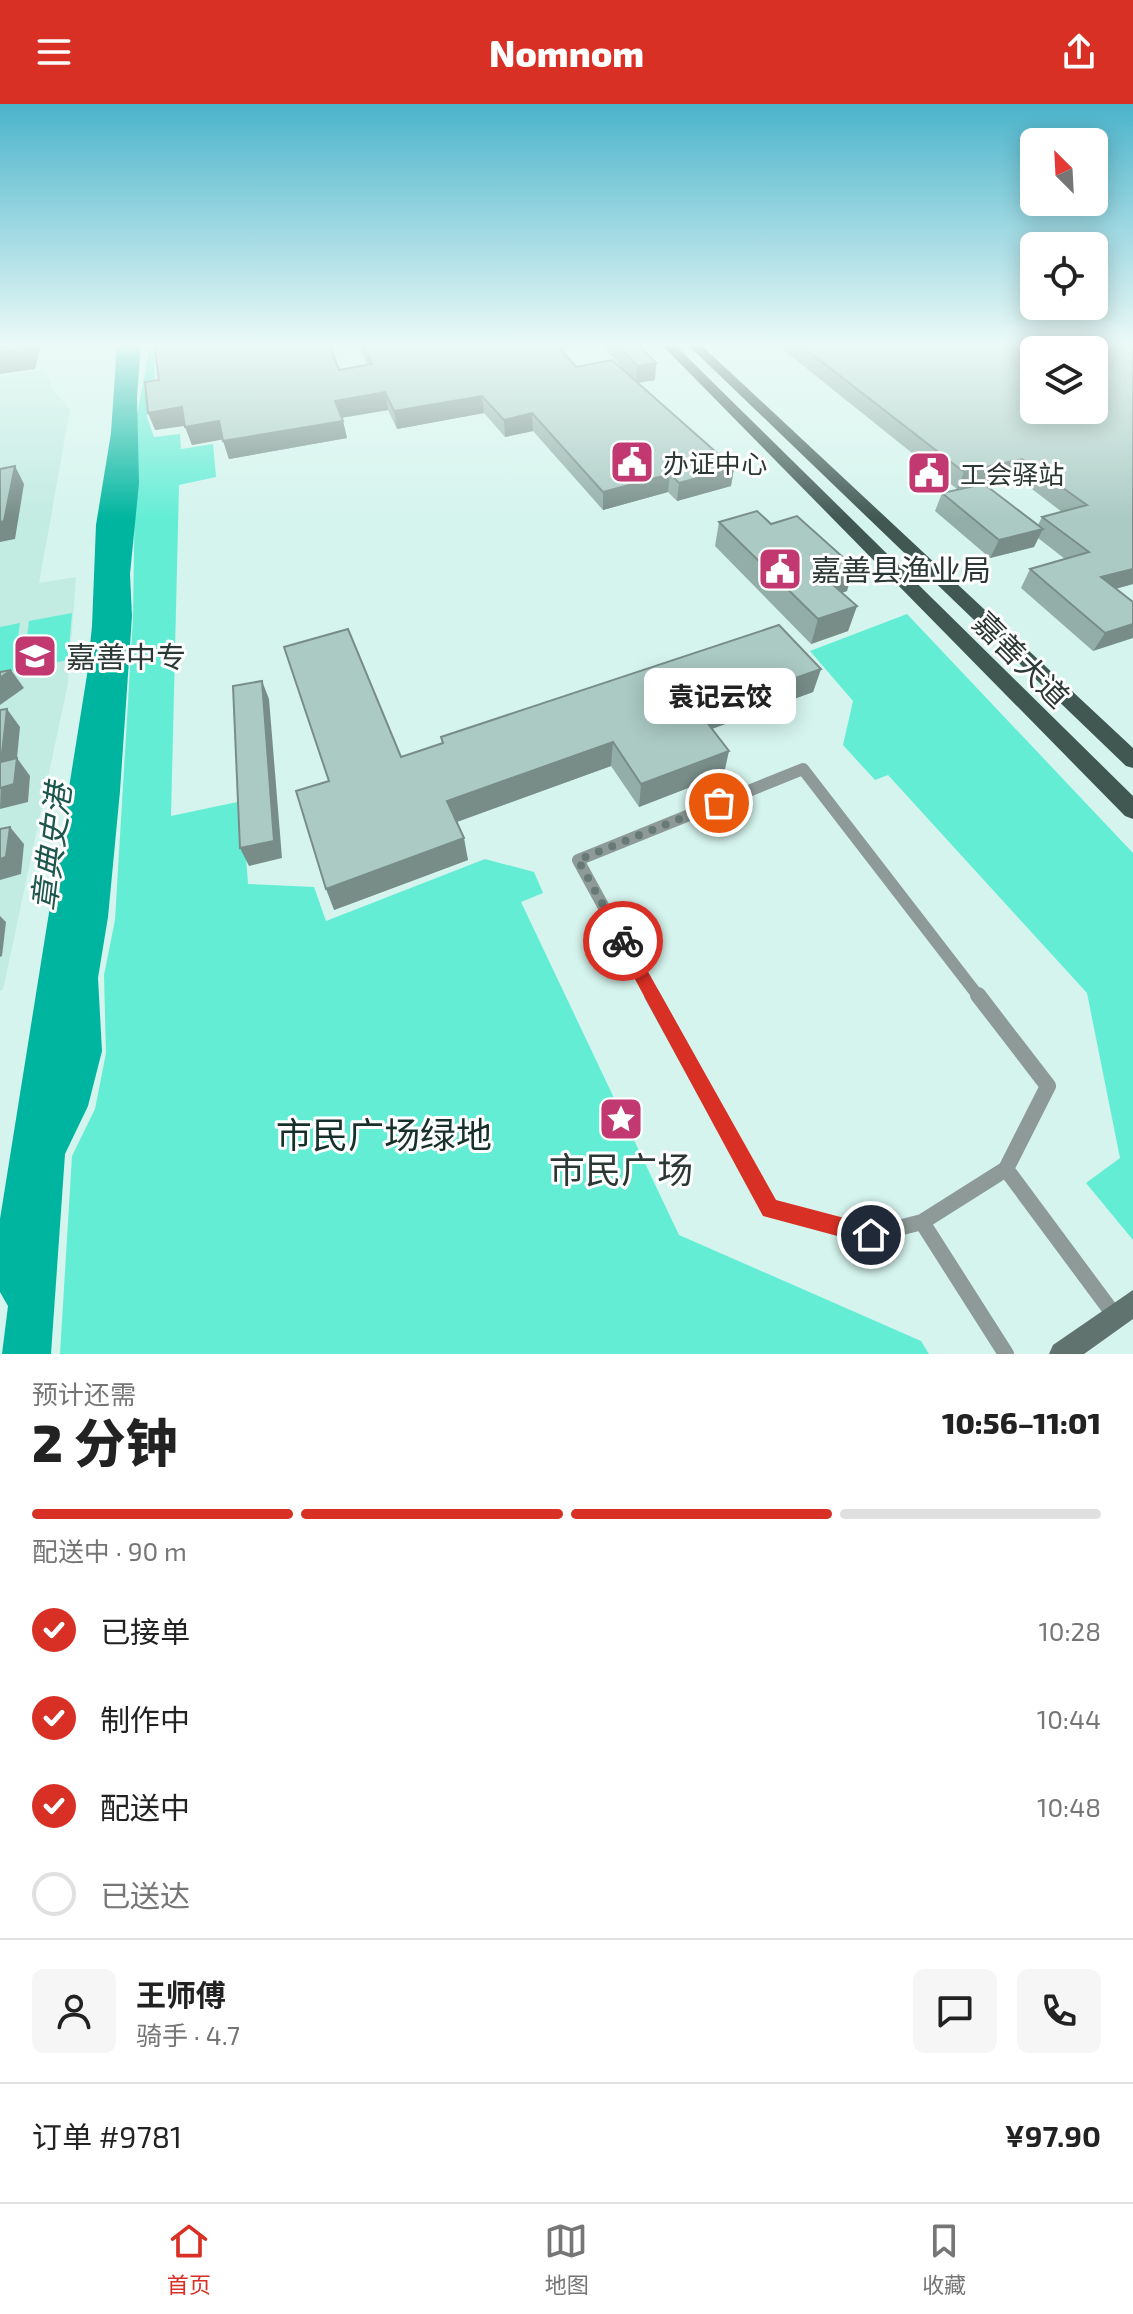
<!DOCTYPE html>
<html lang="zh">
<meta charset="utf-8">
<style>
:root{--surface:#fff;--page:#f6f6f6;--text:#222;--muted:#767676;--line:#e0e0e0;--accent:#d93025}
body{margin:0;font-family:"Exo 2","Noto Sans SC",sans-serif;background:var(--page);color:var(--text);height:100vh;display:flex;flex-direction:column;font-size:30px;white-space:nowrap}
*{box-sizing:border-box;margin:0}
p{font-size:26px;color:var(--muted)}
.icon{flex:none;width:44px;height:44px;fill:none;stroke:currentColor;stroke-width:2;stroke-linecap:round;stroke-linejoin:round}
.map{position:relative;height:1250px;overflow:hidden}
.panel{display:flex;flex-direction:column;background:var(--surface);flex:1}
.panel>*{flex:none}
.needle{width:52px;rotate:336deg}
.controls{position:absolute;left:1020px;top:24px;display:grid;gap:16px}
.controls a{display:grid;place-items:center;width:88px;height:88px;border-radius:12px;background:var(--surface);box-shadow:0 4px 20px #0003;font-size:40px}
.pin{position:absolute;display:grid;place-items:center;width:68px;height:68px;color:#fff;margin:-34px;border:4px solid #fff;border-radius:50%;box-shadow:0 2px 8px #0007}
.courier{position:absolute;display:grid;place-items:center;width:80px;height:80px;margin:-40px;border:6px solid #d93025;border-radius:50%;background:#fff;color:#222;box-shadow:0 2px 10px #0007}
.bubble{position:absolute;height:56px;border-radius:12px;background:var(--surface);box-shadow:0 4px 20px #0003;font-size:26px;font-weight:800;line-height:56px;text-align:center}
.headline em{font-style:normal;font-weight:800}
.headline div{display:flex;flex-direction:column-reverse}
.headline{display:flex;align-items:center;justify-content:space-between;height:136px;padding:0 32px}
h1{font-size:52px;font-weight:800;line-height:60px}
.bar{display:grid;grid-template-columns:repeat(4,1fr);gap:12px 8px;align-content:center;height:96px;padding:0 32px}
.bar i{height:10px;border-radius:6px;background:var(--line)}
.bar .on{background:var(--accent)}
.bar p{grid-column:span 4}
.line{display:flex;align-items:center;gap:20px;padding:0 32px;border-top:2px solid var(--line)}
.line div{flex:1}
.round{display:grid;place-items:center;flex:none;width:84px;height:84px;border-radius:12px;background:var(--page)}
ol{padding:0 32px;list-style:none}
li{display:flex;align-items:center;gap:24px;height:88px}
li p{margin-inline-start:auto}
li .icon{padding:8px;border-radius:50%;background:var(--accent);color:#fff;stroke-width:4}
li:last-child{color:var(--muted)}
li i{width:44px;height:44px;border:4px solid var(--line);border-radius:50%}
header{display:flex;justify-content:space-between;align-items:center;height:104px;padding:0 32px;background:var(--accent);color:#fff;font-size:36px;font-weight:800}
.tab-bar{display:flex;justify-content:space-around;align-items:center;height:112px;border-top:2px solid var(--line);background:var(--surface);font-size:22px;color:var(--muted)}
.tab-bar a{display:grid;justify-items:center;gap:4px}
.tab-bar .on{color:var(--accent)}
.map>svg:first-child{display:block}
.built{fill:#c2ebe2}
.green{fill:#63edd5}
.water{fill:#00b59f}
.lines{fill:none;stroke-linecap:round;stroke-linejoin:round}
.service-far1{stroke:#8d9a97;stroke-width:12}
.service{stroke:#8d9a97;stroke-width:16}
.secondary{fill:#60736f;fill-rule:evenodd}
.primary{fill:#405752;fill-rule:evenodd}
.wall{fill:#93aea8}
.shaded-wall{fill:#788d88}
.building{fill:#abcac3;stroke:#788d88;stroke-width:2;fill-rule:evenodd}
.route{fill:#d93025}
.done{stroke:#677a75;stroke-width:8;stroke-dasharray:0 14.4}
.labels{text-anchor:middle;dominant-baseline:central;stroke-width:6;stroke-linejoin:round;paint-order:stroke}
.far-poi-label{font-size:26px;fill:#2c3835;stroke:#fff;text-anchor:start}
.poi-label{font-size:30px;fill:#2c3835;stroke:#fff;text-anchor:start}
.street-label{font-size:30px;fill:#2c3835;stroke:#fff}
.water-label{font-size:32px;font-style:italic;fill:#1d574d;stroke:#fff}
.near-park-label{font-size:36px;fill:#18302b;stroke:#fff}
.near-poi-label{font-size:36px;fill:#2c3835;stroke:#fff}
</style>
<header><svg class="icon" aria-label="menu" viewBox="0 0 24 24"><path d="M4 6h16M4 12h16M4 18h16"/></svg>Nomnom<svg class="icon" aria-label="share" viewBox="0 0 24 24"><path d="M12 15V3M7 8l5-5 5 5M5 13v7h14v-7"/></svg></header>
<div class="map">
<svg width="1133" height="1250" viewBox="0 0 1133 1250">
<rect width="100%" height="100%" fill="#d5f4ed"/>
<path class="built" d="M44 266 54 287 70 306 39 479 76 473 68 579 3 886 0 887V273Z"/>
<path class="green" d="M147 240H153L155 277 193 274 147 296V313L154 333 180 330 181 345 213 340 216 373 179 381 171 712 242 697 248 780 314 783 326 817 485 755 534 768 543 789 521 798 679 1131 921 1237 929 1250H60L72 1052 95 1005 106 949 104 871 115 816 133 514 136 317 148 252Z
M72 509 68 556 23 565 29 517Z
M907 510 1133 749V1136L1086 1079 1120 1054 1087 889 888 671 875 676 843 641 853 597 810 547Z
M20 519 13 567 0 570V523Z"/>
<path class="water" d="M117 240H141L137 293 139 379 130 470 132 512 120 687 108 813 98 874 102 947 88 1002 65 1050 51 1250H2L8 1202 0 1188V1115L87 571 92 522 96 421 111 329Z"/>
<g class="lines">
<path class="service-far1" d="M653 893 578 756 803 665 979 893"/>
<path class="service" d="M652 891 770 1105 871 1131 922 1118 1006 1250
M978 891 1048 982 1006 1065 1115 1212
M922 1118 1006 1065"/>
<path class="secondary" d="M1133 1186V1215L1084 1250H1049L1053 1241Z"/>
<path class="primary" d="M661 240H674L1133 692V715L1125 712Z
M687 240H700L1133 644V664L1126 662Z"/>
</g>
<path class="wall" d="M358 240H593L561 245 576 263 630 272 601 240H638L656 259 655 276 638 279 734 364 731 382 677 397 668 388 603 406 533 327 505 333 484 309 397 325 388 306 342 314 347 334 229 355 223 335 192 341 185 322 155 326 339 266 367 261Z
M776 240H960V242L1133 240V480L1116 485 1133 498 1093 547 1021 484 1030 465 1065 455 1038 434 1034 443 990 454 935 407 942 389 1038 421 1042 413 1062 408 1015 372 957 385Z
M719 418 847 487 842 489 857 502 848 527 811 540 715 442Z
M821 565 813 588 712 625 724 670 639 703 611 662 457 718 468 756 334 806 401 653 442 640 441 633Z"/>
<path class="shaded-wall" d="M27 240H41L35 265 0 270V248Z
M548 240H593L548 247Z
M656 259 655 276 636 279 637 262Z
M385 288 388 306 339 314 335 297Z
M482 292 484 309 397 325 394 307Z
M182 303 188 321 155 326 148 309Z
M532 309 533 327 505 333 504 316Z
M219 317 225 335 192 341 185 323Z
M343 317 347 334 229 355 223 337Z
M1022 355 1015 372 957 385 964 368Z
M15 362 24 380 15 435 0 438V418Z
M734 364 731 382 677 397 679 379Z
M670 370 668 388 603 406V388Z
M1043 425 1034 443 990 454 999 436Z
M854 463 847 487 817 497 824 473Z
M1133 465V480L1091 491 1101 473Z
M857 502 848 527 811 540 818 515Z
M1133 520V534L1093 547 1105 529Z
M821 565 813 588 695 631 699 608Z
M11 566 24 584 0 601V574Z
M262 577 269 595 282 754 249 762 240 744Z
M7 605 20 623 17 654 30 672 28 698 0 705 1 658Z
M613 638 611 662 451 720 447 697Z
M729 647 724 670 639 703 641 680Z
M10 723 24 740 21 770 0 776V755Z
M464 734 468 756 334 806 326 785Z
M0 812 6 818 2 852 0 853Z"/>
<path class="building" d="M0 240H27L25 245 0 248Z
M154 240H329L339 266 372 260 362 240H556L576 263 612 256 734 364 679 379 670 370 603 388 532 309 504 316 482 292 394 307 385 288 335 297 343 317 223 337 219 317 185 323 182 303 148 309 145 278 159 276Z
M617 240H638L656 259 637 262Z
M799 240H960V242L972 240H1133V465L1101 473 1133 498V520L1105 529 1030 465 1089 448 1042 413 1087 401 1022 355 964 368ZM1034 246H1094V306H1034Z
M15 362 4 417 0 418V365Z
M984 380 1043 425 999 436 942 389Z
M757 407 771 420 797 412 854 463 824 473 857 502 818 515 719 418Z
M779 521 821 565 699 608 729 647 641 680 613 638 447 697 464 734 326 785 296 687 329 677 284 543 348 525 401 653 443 639 441 633Z
M11 566 0 574V568Z
M262 577 274 737 240 744 233 582Z
M7 605 1 658 17 654 14 680 0 684V606Z
M10 723 6 753 0 755V725Z"/>
<linearGradient id="sky" x2="0" y2="1"><stop stop-color="#4bb4cb"/><stop offset="0.58" stop-color="#ecfaf7"/><stop offset="1" stop-color="#ecfaf7" stop-opacity="0"/></linearGradient>
<rect width="1133" height="415" fill="url(#sky)"/>
<path class="route" d="M623 830 628 832 776 1096 871 1121 878 1124 881 1131 878 1138 871 1141 763 1112 617 842V832Z"/>
<g class="lines">
<path class="done" d="M623 837 578 756 719 699"/>
</g>
<defs>
<g id="civic-square" transform="scale(2.3)"><rect x="-9" y="-9" width="18" height="18" rx="4" fill="#c23870" stroke="#fff"/><path d="M-.6-6.5H3V-4.5H.6V-3L4-1V1h2V6H-6V1h2V-1L-.6-3ZM-1.2 2.5V6h2.4V2.5Z" fill="#fff"/></g>
<g id="school-square" transform="scale(2.3)"><rect x="-9" y="-9" width="18" height="18" rx="4" fill="#c23870" stroke="#fff"/><path d="M0-5L7-2L0 1L-7-2ZM-4 1L0 2.5L4 1V4Q0 6-4 4Z" fill="#fff"/></g>
<g id="sight-square" transform="scale(2.3)"><rect x="-9" y="-9" width="18" height="18" rx="4" fill="#c23870" stroke="#fff"/><path d="M0-6L1.8-2.2L6-1.7L2.9 1.2L3.7 5.4L0 3.3L-3.7 5.4L-2.9 1.2L-6-1.7L-1.8-2.2Z" fill="#fff"/></g>
</defs>
<g fill-rule="evenodd">
<use href="#civic-square" x="632" y="358"/>
<use href="#civic-square" x="929" y="369"/>
<use href="#civic-square" x="780" y="465"/>
<use href="#school-square" x="35" y="552"/>
<use href="#sight-square" x="621" y="1015"/>
</g>
<g class="labels">
<g class="far-poi-label">
<text x="663" y="358">办证中心</text>
<text x="960" y="369">工会驿站</text>
</g>
<g class="poi-label">
<text x="811" y="465">嘉善县渔业局</text>
<text x="66" y="552">嘉善中专</text>
</g>
<g class="street-label">
<text transform="translate(1022 555) rotate(45)">嘉善大道</text>
</g>
<g class="water-label">
<text transform="translate(50 743) rotate(-83)">章典史港</text>
</g>
<g class="near-park-label">
<text x="384" y="1029">市民广场绿地</text>
</g>
<g class="near-poi-label">
<text x="621" y="1064">市民广场</text>
</g>
</g>
</svg>
<div class="controls">
<a><svg class="needle" viewBox="-14 -14 28 28"><path d="M0-13l5 13h-10z" fill="#e53935"/><path d="M0 13l5-13h-10z" fill="#767676"/></svg></a>
<a><svg class="icon" aria-label="locate" viewBox="0 0 24 24"><circle cx="12" cy="12" r="6"/><path d="M12 2v4M12 18v4M2 12h4M18 12h4"/></svg></a>
<a><svg class="icon" aria-label="layers" viewBox="0 0 24 24"><path d="M12 4l9 5-9 5-9-5zM3 14l9 5 9-5"/></svg></a>
</div>
<div class="pin" style="left:719px;top:699px;background:#ea580c"><svg class="icon" aria-label="bag" viewBox="0 0 24 24"><path d="M5 8h14l-1 12H6zM9 8a3 3 0 0 1 6 0"/></svg></div>
<div class="pin" style="left:871px;top:1131px;background:#1f2937"><svg class="icon" aria-label="home" viewBox="0 0 24 24"><path d="M3 11l9-7 9 7M6 9v11h12V9"/></svg></div>
<div class="courier" style="left:623px;top:837px"><svg class="icon" aria-label="bike" viewBox="0 0 24 24"><circle cx="6" cy="16" r="4"/><circle cx="18" cy="16" r="4"/><path d="M6 16l4-8h5l3 8M10 8l3 8H6M13 5h3"/></svg></div>
<div class="bubble" style="left:644px;top:564px;width:152px">袁记云饺</div>
</div>
<section class="panel">
<div class="headline"><div><h1>2 分钟</h1><p>预计还需</p></div><em>10:56–11:01</em></div>
<div class="bar"><i class="on"></i><i class="on"></i><i class="on"></i><i></i><p>配送中 · 90 m</p></div>
<ol>
<li><svg class="icon" aria-label="check" viewBox="0 0 24 24"><path d="M5 12l5 5 9-10"/></svg>已接单<p>10:28</p></li>
<li><svg class="icon" aria-label="check" viewBox="0 0 24 24"><path d="M5 12l5 5 9-10"/></svg>制作中<p>10:44</p></li>
<li><svg class="icon" aria-label="check" viewBox="0 0 24 24"><path d="M5 12l5 5 9-10"/></svg>配送中<p>10:48</p></li>
<li><i></i>已送达</li>
</ol>
<div class="line" style="height:144px"><a class="round"><svg class="icon" aria-label="person" viewBox="0 0 24 24"><circle cx="12" cy="8" r="4"/><path d="M4 21q1-7 8-7t8 7"/></svg></a><div><b>王师傅</b><p>骑手 · 4.7</p></div><a class="round"><svg class="icon" aria-label="chat" viewBox="0 0 24 24"><path d="M4 5h16v11H9l-5 4z"/></svg></a><a class="round"><svg class="icon" aria-label="phone" viewBox="0 0 24 24"><path d="M5 4h4l2 5-3 2q2 4 5 5l2-3 5 2v4C11 20 4 13 5 4z"/></svg></a></div>
<div class="line" style="height:104px"><div>订单 #9781</div><b>¥97.90</b></div>
</section>
<nav class="tab-bar">
<a class="on"><svg class="icon" aria-label="home" viewBox="0 0 24 24"><path d="M3 11l9-7 9 7M6 9v11h12V9"/></svg>首页</a>
<a><svg class="icon" aria-label="map" viewBox="0 0 24 24"><path d="M3 6l6-2 6 2 6-2v14l-6 2-6-2-6 2zM9 4v14M15 6v14"/></svg>地图</a>
<a><svg class="icon" aria-label="saved" viewBox="0 0 24 24"><path d="M7 4h10v16l-5-4-5 4z"/></svg>收藏</a>
</nav>
